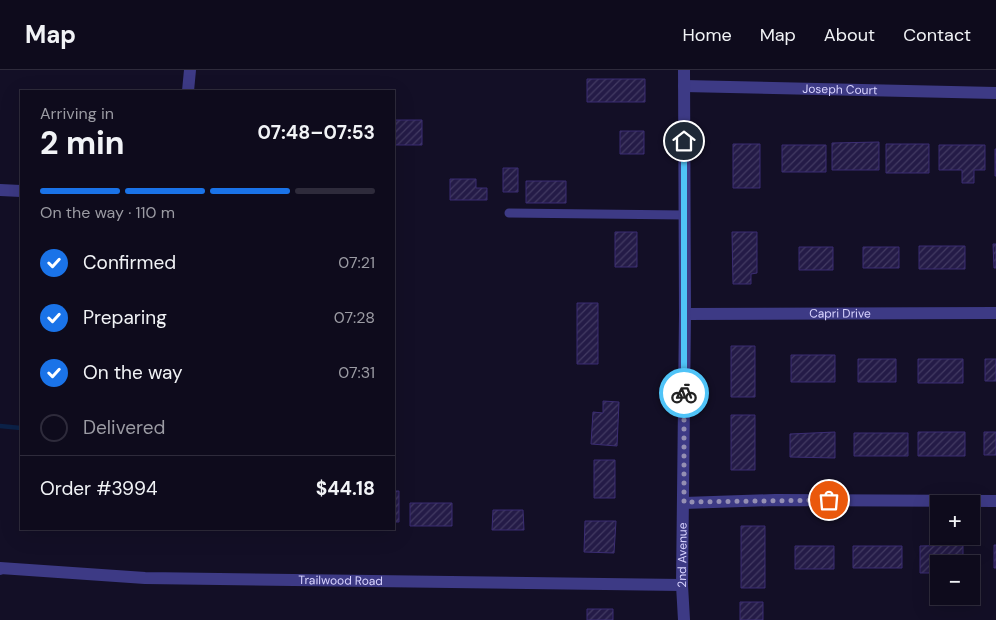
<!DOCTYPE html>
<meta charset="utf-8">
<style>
:root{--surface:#0e0b1c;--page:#171425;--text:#f1f3f6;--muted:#9b9ba3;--line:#2e2b3b;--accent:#1a73e8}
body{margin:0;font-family:"DM Sans",sans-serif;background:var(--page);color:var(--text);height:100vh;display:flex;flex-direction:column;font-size:19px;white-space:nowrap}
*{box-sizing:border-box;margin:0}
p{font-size:16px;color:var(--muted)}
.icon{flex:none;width:28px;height:28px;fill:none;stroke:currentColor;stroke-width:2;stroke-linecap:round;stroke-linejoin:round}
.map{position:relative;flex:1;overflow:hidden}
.side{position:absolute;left:20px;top:20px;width:375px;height:440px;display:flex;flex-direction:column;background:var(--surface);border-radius:0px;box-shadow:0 5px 20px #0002,0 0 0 1px var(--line)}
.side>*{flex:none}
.buttons{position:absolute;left:930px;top:425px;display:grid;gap:10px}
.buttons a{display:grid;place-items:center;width:50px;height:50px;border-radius:0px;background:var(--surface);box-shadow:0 5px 20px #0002,0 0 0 1px var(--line);font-size:25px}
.pin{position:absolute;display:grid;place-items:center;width:42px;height:42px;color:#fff;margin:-21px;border:2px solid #fff;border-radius:50%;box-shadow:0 1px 5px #0007}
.courier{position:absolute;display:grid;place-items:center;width:50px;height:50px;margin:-25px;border:4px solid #4fc3f7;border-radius:50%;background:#fff;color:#222;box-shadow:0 1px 6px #0007}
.summary em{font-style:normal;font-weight:700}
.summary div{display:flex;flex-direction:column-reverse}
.summary{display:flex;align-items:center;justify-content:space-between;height:85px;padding:0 20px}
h1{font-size:32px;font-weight:700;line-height:38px}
.bar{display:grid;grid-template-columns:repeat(4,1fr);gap:8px 5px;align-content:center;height:60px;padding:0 20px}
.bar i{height:6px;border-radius:4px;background:var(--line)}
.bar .active{background:var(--accent)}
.bar p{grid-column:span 4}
.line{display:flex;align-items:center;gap:12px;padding:0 20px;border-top:1px solid var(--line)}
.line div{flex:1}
ol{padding:0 20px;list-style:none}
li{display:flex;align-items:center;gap:15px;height:55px}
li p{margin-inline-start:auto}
li .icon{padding:5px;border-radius:50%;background:var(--accent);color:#fff;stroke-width:4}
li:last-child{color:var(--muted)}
li i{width:28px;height:28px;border:2px solid var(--line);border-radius:50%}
header{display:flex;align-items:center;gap:30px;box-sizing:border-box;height:70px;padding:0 25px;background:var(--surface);border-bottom:1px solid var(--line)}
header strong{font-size:24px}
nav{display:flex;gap:28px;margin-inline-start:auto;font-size:18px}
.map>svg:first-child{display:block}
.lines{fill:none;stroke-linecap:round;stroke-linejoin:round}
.stream{stroke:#0c2248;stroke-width:4.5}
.building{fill:url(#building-hatch);stroke:#3b2d73}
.service{stroke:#3d3a85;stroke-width:9}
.minor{stroke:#3d3a85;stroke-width:12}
.tertiary{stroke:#3d3a85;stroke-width:12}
.done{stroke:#948fb3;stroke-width:5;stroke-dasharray:0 9}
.route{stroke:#4fc3f7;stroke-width:6}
.labels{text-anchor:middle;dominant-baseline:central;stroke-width:4.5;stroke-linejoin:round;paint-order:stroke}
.street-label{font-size:12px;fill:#d9d4ff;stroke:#130f26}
</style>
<header>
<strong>Map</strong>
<nav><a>Home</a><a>Map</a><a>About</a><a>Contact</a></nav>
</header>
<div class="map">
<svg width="996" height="550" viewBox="0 0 996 550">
<defs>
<pattern id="building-hatch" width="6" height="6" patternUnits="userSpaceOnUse" patternTransform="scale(1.25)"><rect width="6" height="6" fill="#241b47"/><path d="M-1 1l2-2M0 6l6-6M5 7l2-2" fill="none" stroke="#433b63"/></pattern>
</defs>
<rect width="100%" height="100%" fill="#130f26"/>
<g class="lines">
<path class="stream" d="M0 356 21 358"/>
</g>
<path class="building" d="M587 9H645V32H587Z
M394 50H422V75H394Z
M620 61H644V84H620Z
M879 72V100H832V73Z
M733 74H760V118H733Z
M886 74H929V103H886Z
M782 75H826V102H782Z
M939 75H985V100H974V113H962V100H939Z
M995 79H996V106H995Z
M503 98H518V122H503Z
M450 109H476V118H487V130H450Z
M526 111H566V133H526Z
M615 162H637V197H615Z
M732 162H757V203L751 204V214H733Z
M993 174H996V198H994Z
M919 176H965V199H919Z
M799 177H833V200H799Z
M863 177H899V198H863Z
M577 233H598V294H577Z
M731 276H755V327H731Z
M791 285H835V312H791Z
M858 289H896V312H858Z
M918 289H963V313H918Z
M985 289H996V311H985Z
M603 331 619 332 617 376 591 374 593 342 603 343Z
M731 345H755V400H731Z
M835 362V388L790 387V364Z
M918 362H965V386H918Z
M984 362H996V385H984Z
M854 363H908V386H854Z
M594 390H615V428H594Z
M394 421H399V452H394Z
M410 433H452V456H410Z
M493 440H523L524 460H492Z
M585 451H616L614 483 584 482Z
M741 456H765V518H741Z
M963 475V494H939V503H920V476Z
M994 475H996V498H994Z
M795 476H834V499H795Z
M853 476H902V498H853Z
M740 532H763V550H740Z
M587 539H613V550H587Z"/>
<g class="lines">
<path class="service" d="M509 143 684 145"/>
<g class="minor">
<path id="s1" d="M684 16 996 23"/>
<path d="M188 21 190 0"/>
<path d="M0 120 21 121"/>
<path id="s2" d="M685 244 996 243"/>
<path d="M684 433 775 430 996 431"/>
<path id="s3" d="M0 499V498L145 508 682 515"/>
</g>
<path class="tertiary" id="s4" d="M684 550 682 515 685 244 684 0"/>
</g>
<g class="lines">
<path class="done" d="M684 323V432L829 430"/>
<path class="route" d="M684 71V323"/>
</g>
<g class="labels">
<g class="street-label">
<text stroke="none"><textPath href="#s1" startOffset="156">Joseph Court</textPath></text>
<text stroke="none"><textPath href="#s2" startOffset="155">Capri Drive</textPath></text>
<text stroke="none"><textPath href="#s4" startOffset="65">2nd Avenue</textPath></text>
<text stroke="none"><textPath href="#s3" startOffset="342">Trailwood Road</textPath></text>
</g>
</g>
</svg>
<div class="buttons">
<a>+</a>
<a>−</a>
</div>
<div class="pin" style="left:829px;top:430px;background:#ea580c"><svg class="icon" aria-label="bag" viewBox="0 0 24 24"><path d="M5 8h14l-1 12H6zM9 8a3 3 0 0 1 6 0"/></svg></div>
<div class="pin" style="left:684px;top:71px;background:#1f2937"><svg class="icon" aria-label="home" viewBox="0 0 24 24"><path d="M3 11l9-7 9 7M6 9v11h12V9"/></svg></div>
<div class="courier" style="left:684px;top:323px"><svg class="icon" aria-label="bike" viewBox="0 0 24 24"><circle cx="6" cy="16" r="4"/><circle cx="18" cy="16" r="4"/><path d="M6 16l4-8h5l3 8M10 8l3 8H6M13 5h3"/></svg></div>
<section class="side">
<div class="summary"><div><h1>2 min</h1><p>Arriving in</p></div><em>07:48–07:53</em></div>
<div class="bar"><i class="active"></i><i class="active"></i><i class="active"></i><i></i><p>On the way · 110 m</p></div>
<ol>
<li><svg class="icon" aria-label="check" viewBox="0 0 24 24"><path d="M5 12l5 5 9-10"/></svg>Confirmed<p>07:21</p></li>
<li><svg class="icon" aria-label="check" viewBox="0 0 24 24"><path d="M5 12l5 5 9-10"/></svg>Preparing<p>07:28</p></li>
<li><svg class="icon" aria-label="check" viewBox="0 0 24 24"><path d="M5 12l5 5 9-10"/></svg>On the way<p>07:31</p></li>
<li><i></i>Delivered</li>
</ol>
<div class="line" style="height:65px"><div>Order #3994</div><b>$44.18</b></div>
</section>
</div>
